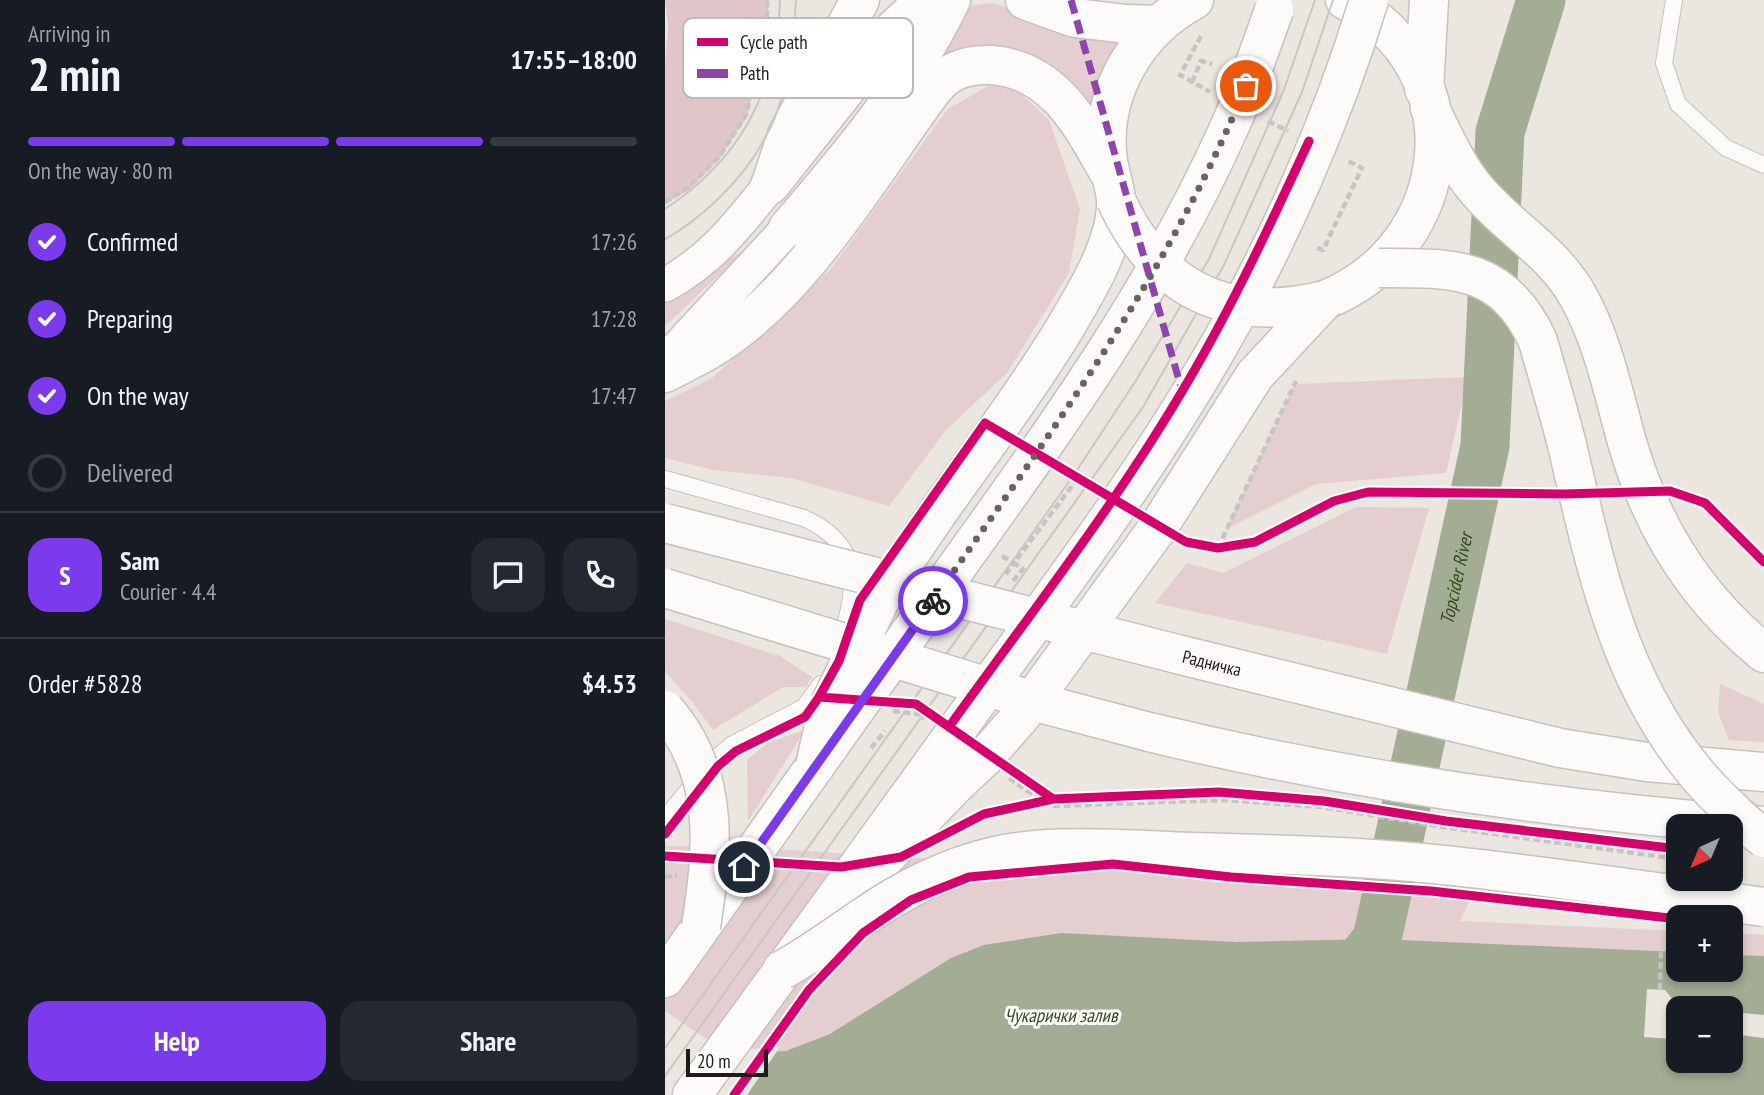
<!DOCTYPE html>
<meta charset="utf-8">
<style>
:root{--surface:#171b24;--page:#242831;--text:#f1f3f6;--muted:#9ea1a6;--line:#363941;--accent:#7c3aed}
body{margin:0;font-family:"PT Sans Narrow",sans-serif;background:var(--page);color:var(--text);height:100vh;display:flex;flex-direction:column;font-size:26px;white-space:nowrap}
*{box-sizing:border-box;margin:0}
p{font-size:23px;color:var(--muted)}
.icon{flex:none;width:38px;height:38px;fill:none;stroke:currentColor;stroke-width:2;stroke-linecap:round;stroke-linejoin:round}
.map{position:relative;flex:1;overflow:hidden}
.drawer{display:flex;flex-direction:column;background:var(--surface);width:665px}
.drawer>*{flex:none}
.needle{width:46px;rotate:224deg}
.fabs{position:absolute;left:1001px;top:814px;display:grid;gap:14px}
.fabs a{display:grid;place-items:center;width:77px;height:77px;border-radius:14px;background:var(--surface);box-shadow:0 4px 10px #0003;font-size:35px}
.scale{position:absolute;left:21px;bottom:18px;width:82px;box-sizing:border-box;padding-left:7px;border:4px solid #1f1c18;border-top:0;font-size:19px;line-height:24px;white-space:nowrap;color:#1f1c18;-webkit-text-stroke:5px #fff;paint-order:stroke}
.pin{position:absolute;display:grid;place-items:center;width:60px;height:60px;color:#fff;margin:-30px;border:4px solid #fff;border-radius:50%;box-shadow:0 2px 7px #0007}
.courier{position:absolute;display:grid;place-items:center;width:70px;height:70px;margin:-35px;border:5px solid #7c3aed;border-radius:50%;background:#fff;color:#222;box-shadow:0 2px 9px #0007}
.headline em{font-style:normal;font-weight:800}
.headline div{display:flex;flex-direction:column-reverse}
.headline{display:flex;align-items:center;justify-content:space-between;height:119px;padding:0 28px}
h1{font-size:46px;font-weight:800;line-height:52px}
.bar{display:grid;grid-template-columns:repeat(4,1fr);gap:10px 7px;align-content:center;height:84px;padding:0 28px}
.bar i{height:9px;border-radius:5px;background:var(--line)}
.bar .on{background:var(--accent)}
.bar p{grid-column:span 4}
.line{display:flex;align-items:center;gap:18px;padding:0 28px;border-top:2px solid var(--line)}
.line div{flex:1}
.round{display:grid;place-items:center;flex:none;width:74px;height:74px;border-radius:21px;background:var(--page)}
ol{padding:0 28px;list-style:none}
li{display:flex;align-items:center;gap:21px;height:77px}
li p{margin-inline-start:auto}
li .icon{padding:7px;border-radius:50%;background:var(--accent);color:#fff;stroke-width:4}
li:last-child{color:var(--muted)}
li i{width:38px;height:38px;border:4px solid var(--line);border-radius:50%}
.primary-button{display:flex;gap:14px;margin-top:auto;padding:14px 28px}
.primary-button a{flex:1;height:80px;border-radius:21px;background:var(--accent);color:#fff;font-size:28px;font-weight:800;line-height:80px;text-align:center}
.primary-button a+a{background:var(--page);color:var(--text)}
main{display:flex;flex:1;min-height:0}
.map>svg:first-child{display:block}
.green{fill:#e4cecf;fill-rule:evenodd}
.forest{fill:#e0c6c8}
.water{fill:#a2ad94;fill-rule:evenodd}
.pier{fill:#ece6e0}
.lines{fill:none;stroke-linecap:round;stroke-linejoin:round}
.river{stroke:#a2ad94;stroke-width:49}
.lane-casing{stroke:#c6c2be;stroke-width:18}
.street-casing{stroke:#c6c2be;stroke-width:36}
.secondary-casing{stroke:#c6c2be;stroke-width:41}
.primary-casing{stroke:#c6c2be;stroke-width:41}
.path{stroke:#c7c5c4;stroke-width:4.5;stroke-dasharray:7 3.5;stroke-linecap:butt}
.lane{stroke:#fcfbfa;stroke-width:16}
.street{stroke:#fcfbfa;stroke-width:33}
.secondary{stroke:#fcfbfa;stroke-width:38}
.primary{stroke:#fcfbfa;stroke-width:38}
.tram{stroke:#c8c7c6;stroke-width:2}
.secondary-bridge-casing{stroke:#c6c2be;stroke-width:41;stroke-linecap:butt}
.primary-bridge-casing{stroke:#c6c2be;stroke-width:41;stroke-linecap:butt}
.secondary-bridge{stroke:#fcfbfa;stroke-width:38}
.primary-bridge{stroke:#fcfbfa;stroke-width:38}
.quiet{stroke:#8e44ad;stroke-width:7;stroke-dasharray:14 7;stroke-linecap:butt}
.cycleway-casing{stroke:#fff;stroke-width:13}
.cycleway{stroke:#d6006c;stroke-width:9}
.done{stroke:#67635e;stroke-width:7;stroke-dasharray:0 12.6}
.route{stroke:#7c3aed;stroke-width:9}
.labels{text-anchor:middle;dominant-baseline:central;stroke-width:6;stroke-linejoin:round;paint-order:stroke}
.street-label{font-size:18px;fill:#1f1c18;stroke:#fff}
.water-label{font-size:19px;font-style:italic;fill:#334c19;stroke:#fff}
.key{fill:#fff;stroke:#bcbbba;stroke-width:2}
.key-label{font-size:19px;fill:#1f1c18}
</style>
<main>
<section class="drawer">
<div class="headline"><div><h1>2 min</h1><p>Arriving in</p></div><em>17:55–18:00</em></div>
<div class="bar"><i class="on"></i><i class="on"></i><i class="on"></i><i></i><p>On the way · 80 m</p></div>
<ol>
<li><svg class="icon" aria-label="check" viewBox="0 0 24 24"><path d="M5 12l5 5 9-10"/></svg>Confirmed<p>17:26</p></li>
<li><svg class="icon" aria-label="check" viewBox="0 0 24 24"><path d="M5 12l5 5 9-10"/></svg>Preparing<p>17:28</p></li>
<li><svg class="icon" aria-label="check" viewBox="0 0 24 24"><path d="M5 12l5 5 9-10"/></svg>On the way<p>17:47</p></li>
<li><i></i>Delivered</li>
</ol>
<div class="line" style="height:126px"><b class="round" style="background:var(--accent);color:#fff">S</b><div><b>Sam</b><p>Courier · 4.4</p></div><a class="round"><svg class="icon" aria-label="chat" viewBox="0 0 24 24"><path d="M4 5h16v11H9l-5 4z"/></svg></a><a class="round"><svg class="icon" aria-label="phone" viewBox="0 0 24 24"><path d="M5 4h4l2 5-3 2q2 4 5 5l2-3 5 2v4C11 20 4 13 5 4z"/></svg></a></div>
<div class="line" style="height:91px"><div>Order #5828</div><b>$4.53</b></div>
<div class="primary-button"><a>Help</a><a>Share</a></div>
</section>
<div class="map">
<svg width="1099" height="1095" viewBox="0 0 1099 1095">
<rect width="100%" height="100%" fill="#ece6e0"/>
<path class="green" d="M327 3 388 23 457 38 426 108 359 61 255 75 296 7Z
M326 84 351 89 384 120 415 209 404 273 342 373 281 430 224 506 126 478 48 470 0 458V401L47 378 166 269 282 110Z
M83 248 0 326V296Z
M803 377 781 473 651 484 561 529 630 384Z
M691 507 764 508 722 654 490 603 522 563 558 573Z
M0 619 115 656 147 677 141 687H118L48 730 29 704 0 671Z
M1055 684 1099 704V742L1064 740 1053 712Z
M140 730 83 821 82 760 104 742Z
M0 846H61L452 871 814 872 806 898 795 921 1013 931V970H1066V933L1099 935V1095H0ZM1013 1008H1066V1060H1013Z"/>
<path class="forest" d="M0 0H103V28L82 116 55 158 25 189 0 204V68L3 26Z"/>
<path class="water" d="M396 933 570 942 712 939 1013 952V970H1066V955L1099 956V1095H0V1015L38 1041 74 1053 121 1051 165 1034 286 958 319 945ZM1013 1008H1066V1060H1013Z"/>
<path class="pier" d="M982 989 1000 990 1015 1008H1013V1051H1007V1039L979 1037Z
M0 1011 40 1038 75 1050 115 1047 82 1095H0Z
M1066 1012 1099 1015V1038L1066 1034Z"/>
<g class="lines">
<path class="river" id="s1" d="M671 992 712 939 820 446 835 132 876 0"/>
<g class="lane-casing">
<path id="lane" d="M1009 0 999 63 1013 104 1061 148 1099 165
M0 479 139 518C198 545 193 588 175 641
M0 818 47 762 66 745 139 707 156 684"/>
</g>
<g class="street-casing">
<path id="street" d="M0 285C47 259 72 226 105 185
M0 361 123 228"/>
</g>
<g class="secondary-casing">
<path id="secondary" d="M759 89 764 0
M108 177 122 135 195 0
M123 228C184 157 245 85 286 0
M189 872 273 756"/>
</g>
<g class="primary-casing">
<g id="primary">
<path d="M360 0 410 18 461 24 493 25"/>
<path d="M765 109C779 136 791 165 810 188 842 227 888 251 913 296 938 341 948 392 962 442 986 525 1031 598 1099 653"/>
<path d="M105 185 228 30 244 15 271 0"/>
<path d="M660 300C793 246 811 67 680 0"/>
<path d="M0 373C16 365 32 357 47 348 140 290 205 174 269 88 284 70 302 64 326 65 388 69 416 123 443 171"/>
<path d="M276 508C318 449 362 390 400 328 413 305 428 282 438 257 445 240 452 219 451 200 450 185 443 169 442 153 437 90 473 30 529 0"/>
<path id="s2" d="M516 655 895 748 982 762 1099 772"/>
<path d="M484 732C686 781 892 810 1099 826"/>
<path d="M0 978 150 766"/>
<path d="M27 1095 180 885 196 878 210 868 290 785"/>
</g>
</g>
<path class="path" d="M536 36 515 75 545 92
M527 82 536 61 547 64
M603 121 623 131
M0 202 24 187 54 157 81 115 102 28V0
M652 248 658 250 697 168 681 160
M553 548 631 381
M337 556 349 563 339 576
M348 581 358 569 349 563 413 478
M228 711 253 714 259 719
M206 748 220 731
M344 778 378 802 390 806 560 800 656 807 778 827 1013 859
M0 877 12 875
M995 990 996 951"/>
<use href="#lane" class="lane"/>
<use href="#street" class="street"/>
<use href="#secondary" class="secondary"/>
<use href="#primary" class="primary"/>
<path class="tram" d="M0 209C76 159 112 90 115 0
M0 239C19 229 36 215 52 200 114 141 126 84 131 0
M0 1048 406 479 470 382 544 259 618 92 650 0
M0 1076 478 407 559 265 637 92 668 0"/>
<g class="secondary-bridge-casing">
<path id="secondary-bridge" d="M273 756C367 624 468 494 549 354 612 247 668 119 704 0
M150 766C202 693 254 620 306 547 402 414 497 278 564 128 581 90 595 50 609 10"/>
</g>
<g class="primary-bridge-casing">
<path id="primary-bridge" d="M451 200C492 290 564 324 660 300
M714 268C788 268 838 265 873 341 883 377 894 412 903 449 933 579 959 707 1059 803 1072 815 1084 828 1099 838
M0 523 516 655
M0 588 382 705 484 732
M0 710C56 774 48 849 36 927
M150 766 163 708 198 635 220 590 276 508
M290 785 320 757 356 716 494 526 590 375 660 300
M117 970C145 955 170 936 197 918 237 890 283 867 330 856 388 843 466 850 526 852 607 854 688 856 769 864 879 875 989 892 1099 907"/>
</g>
<use href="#secondary-bridge" class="secondary-bridge"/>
<use href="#primary-bridge" class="primary-bridge"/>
<path class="quiet" d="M406 0 517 391"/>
<g class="cycleway-casing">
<path id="cycleway" d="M154 697 174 661 195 600 320 423 521 542 553 548 590 542 669 501 703 492 899 494 1005 491 1040 503 1099 562
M284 727C365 614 452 503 522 383 568 305 606 223 644 141
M0 834 53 766 71 751 140 717 154 697 251 704 388 799 554 792 659 801 781 821 1013 849
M0 856 176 867 236 857 319 814 388 799
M69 1095 144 990 198 933 246 900 304 877 448 864 566 877 766 891 1013 919"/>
</g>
<use href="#cycleway" class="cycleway"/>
</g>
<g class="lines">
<path class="done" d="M268 601C383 436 504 274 581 86"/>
<path class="route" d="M79 867 268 601"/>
</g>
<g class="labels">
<g class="street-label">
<text stroke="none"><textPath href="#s2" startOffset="32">Радничка</textPath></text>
</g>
<g class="water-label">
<text stroke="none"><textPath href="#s1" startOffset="436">Topcider River</textPath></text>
<text x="396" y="1015">Чукарички залив</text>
</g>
</g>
<rect x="18" y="18" width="230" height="80" rx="10" class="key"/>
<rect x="32" y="38" width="31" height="8" fill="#d6006c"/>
<rect x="32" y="69" width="31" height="9" fill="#8e44ad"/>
<g class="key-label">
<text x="75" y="49">Cycle path</text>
<text x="75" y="80">Path</text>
</g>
</svg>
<div class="fabs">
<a><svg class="needle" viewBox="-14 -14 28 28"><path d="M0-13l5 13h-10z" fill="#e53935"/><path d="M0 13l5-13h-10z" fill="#9ea1a6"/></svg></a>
<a>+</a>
<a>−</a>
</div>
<div class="scale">20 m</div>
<div class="pin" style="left:581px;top:86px;background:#ea580c"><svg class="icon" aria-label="bag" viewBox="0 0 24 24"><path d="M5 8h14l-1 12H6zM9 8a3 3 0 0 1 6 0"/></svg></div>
<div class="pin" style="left:79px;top:867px;background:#1f2937"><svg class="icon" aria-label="home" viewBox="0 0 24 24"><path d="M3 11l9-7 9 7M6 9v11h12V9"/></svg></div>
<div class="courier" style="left:268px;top:601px"><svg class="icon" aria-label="bike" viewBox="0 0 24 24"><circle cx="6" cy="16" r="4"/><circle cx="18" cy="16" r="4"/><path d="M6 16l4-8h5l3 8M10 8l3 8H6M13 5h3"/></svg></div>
</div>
</main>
